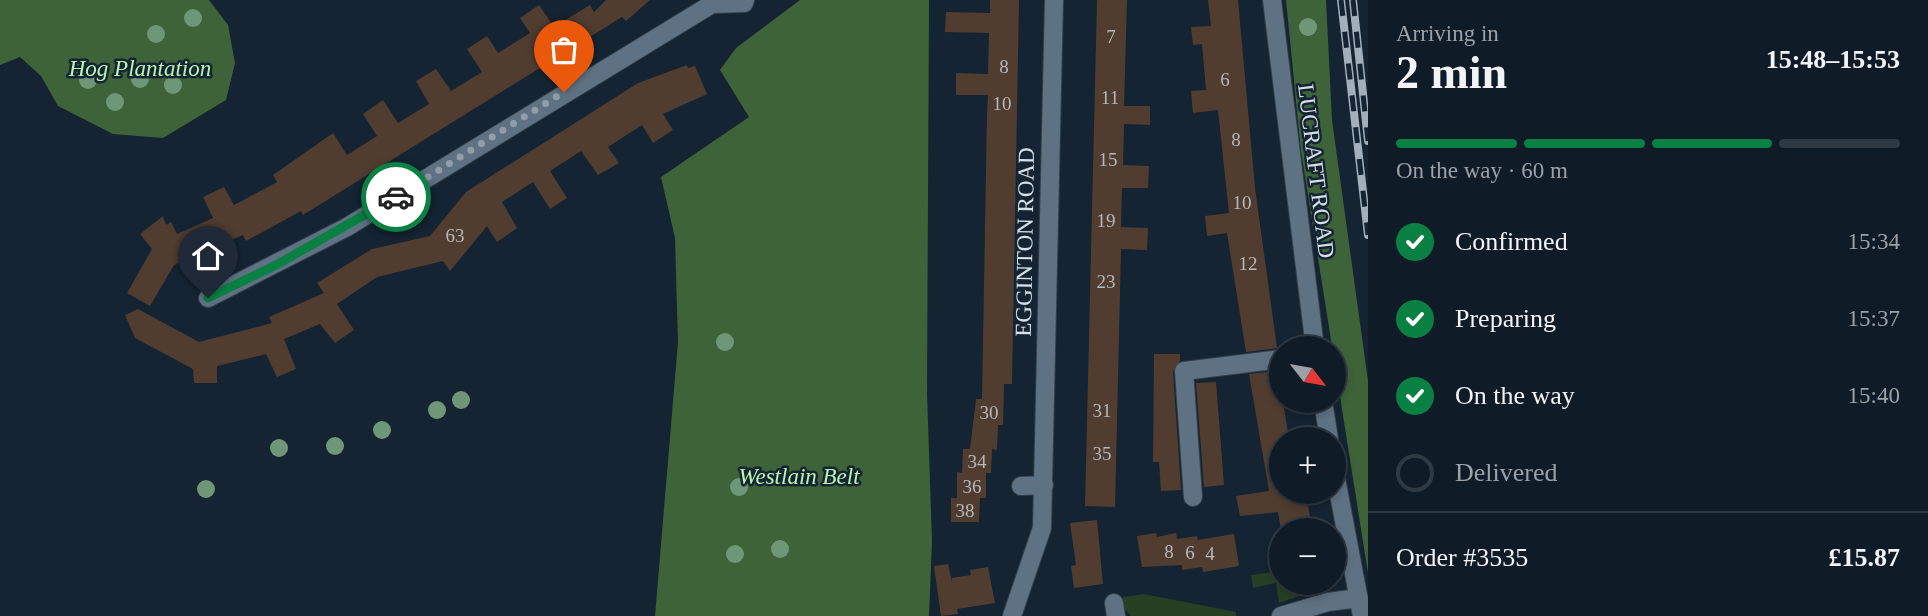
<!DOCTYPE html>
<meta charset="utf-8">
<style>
:root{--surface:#0f1b26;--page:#1d2832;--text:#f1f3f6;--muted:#9ba1a7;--line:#2f3943;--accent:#0b8043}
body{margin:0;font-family:"Times New Roman",serif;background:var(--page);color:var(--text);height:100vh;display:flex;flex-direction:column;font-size:26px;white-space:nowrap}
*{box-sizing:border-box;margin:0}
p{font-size:23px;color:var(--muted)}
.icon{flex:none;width:38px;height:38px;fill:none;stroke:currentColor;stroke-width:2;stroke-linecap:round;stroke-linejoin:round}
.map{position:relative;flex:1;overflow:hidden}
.panel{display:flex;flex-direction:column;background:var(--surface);width:560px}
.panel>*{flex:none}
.needle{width:46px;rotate:121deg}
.controls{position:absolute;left:1269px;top:336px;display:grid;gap:14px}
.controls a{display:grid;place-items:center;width:77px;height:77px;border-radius:50%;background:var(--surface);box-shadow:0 4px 10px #0003,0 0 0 2px var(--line);font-size:35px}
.pin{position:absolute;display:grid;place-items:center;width:60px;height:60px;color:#fff;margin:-72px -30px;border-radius:50% 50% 50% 0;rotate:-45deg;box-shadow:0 0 7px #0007}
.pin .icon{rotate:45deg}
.courier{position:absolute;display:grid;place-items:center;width:70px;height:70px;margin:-35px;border:5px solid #0b8043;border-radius:50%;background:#fff;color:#222;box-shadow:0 2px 9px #0007}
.headline em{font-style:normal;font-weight:600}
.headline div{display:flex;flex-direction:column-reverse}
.headline{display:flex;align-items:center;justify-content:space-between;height:119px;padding:0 28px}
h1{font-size:46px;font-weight:600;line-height:52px}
.bar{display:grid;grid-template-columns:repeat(4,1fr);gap:10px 7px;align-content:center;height:84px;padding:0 28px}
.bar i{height:9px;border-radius:5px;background:var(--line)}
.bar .selected{background:var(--accent)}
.bar p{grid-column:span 4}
.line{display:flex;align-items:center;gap:18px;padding:0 28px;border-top:2px solid var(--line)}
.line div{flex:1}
ol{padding:0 28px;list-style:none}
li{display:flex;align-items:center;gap:21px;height:77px}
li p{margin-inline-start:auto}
li .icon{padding:7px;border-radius:50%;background:var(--accent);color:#fff;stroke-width:4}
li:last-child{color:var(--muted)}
li i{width:38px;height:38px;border:4px solid var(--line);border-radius:50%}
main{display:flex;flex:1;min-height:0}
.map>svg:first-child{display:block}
.green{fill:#274023}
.forest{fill:#3e6338}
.building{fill:#503d30}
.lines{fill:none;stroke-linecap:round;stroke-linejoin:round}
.minor-casing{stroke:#34404b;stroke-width:20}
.minor{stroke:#5f7283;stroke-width:18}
.rail-casing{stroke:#a3afba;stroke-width:8}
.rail{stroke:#142432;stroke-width:5;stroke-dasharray:16;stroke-linecap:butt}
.tree{fill:#6f9777}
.done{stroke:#919ea9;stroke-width:7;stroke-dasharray:0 12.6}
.route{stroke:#0b8043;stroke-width:9}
.labels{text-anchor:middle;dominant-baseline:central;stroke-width:5;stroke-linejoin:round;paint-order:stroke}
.number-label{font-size:19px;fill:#b4b7bb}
.park-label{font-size:23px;font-style:italic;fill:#baf5b0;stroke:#142432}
.street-label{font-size:23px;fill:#d5e0e9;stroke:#142432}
</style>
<main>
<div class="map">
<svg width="1368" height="616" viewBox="0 0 1368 616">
<rect width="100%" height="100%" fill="#142432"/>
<path class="green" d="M1281 571V583H1328L1322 588 1279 603 1276 583 1253 588 1251 575Z
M1144 594 1236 612V616H1131L1124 608 1123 597Z"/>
<path class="forest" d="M0 0H209L228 25 235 63 226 100 163 138 113 134 58 106 41 76 20 57 0 65Z
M800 0H929L927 393 932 541 929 616H655L678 342 675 238 661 177 749 117 720 70 736 48Z
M1286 0H1326L1332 120 1368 381V573L1301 151Z"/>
<path class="building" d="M606 0H650L626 21 622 17 303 215 301 211 246 241 243 235 174 265 150 306 127 293 152 249 140 234 163 216 166 225 171 222 177 234 213 218 203 197 224 187 234 205 240 202 277 182 273 175 333 133 347 155 377 136 363 114 383 100 398 123 429 104 416 81 436 69 451 91 482 72 467 49 487 36 498 53 530 33 520 18 539 5 554 27 590 5 594 12Z
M990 0H1019L1012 384H1004L1003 425H998L997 450 992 449 991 473H986V498H980L979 522H951V498H957V472L962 473 963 449H970L976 399H982L987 114 988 95H956V73L988 74 989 33 945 32 946 12 990 13Z
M1097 0H1127L1124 106H1150V125L1124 124 1123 165 1149 166 1148 188H1122L1121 227 1148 228 1147 250 1121 249 1115 507 1085 506Z
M1208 0H1238L1255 188 1277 348 1246 352 1227 233 1207 236 1205 216 1229 213 1218 110 1193 113 1191 91 1206 90 1202 44 1193 45 1191 27 1211 26Z
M687 65 688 68 695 66 707 94 663 114 673 130 653 143 642 125 608 147 619 163 598 175 581 151 550 171 567 198 550 209 533 182 516 193 502 202 517 228 497 242 487 226 450 271 443 261 377 277 337 304 354 330 335 343 320 324 284 339 296 369 277 377 266 354 217 366V383H194L193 369 135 338 125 315 138 309 199 342 272 323 269 317 324 293 317 283 372 249 430 236 466 192 638 83Z
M1154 354H1180V361L1173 372 1181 490 1161 491 1159 462H1153Z
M1278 371 1289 439H1281V492H1306L1312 530H1281L1278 512 1240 516 1236 496 1269 491 1249 374Z
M1216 382 1224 485 1204 487 1196 383Z
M1097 520 1103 584 1074 588 1071 566 1076 565 1070 523Z
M1156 533 1157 537 1176 533 1177 539 1197 536 1198 540 1234 534 1239 566 1203 572 1202 567 1182 570V565L1142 567 1137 536Z
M948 564 952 582V578L971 575 970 570 988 567 995 603 957 609 958 614 941 616 934 566Z"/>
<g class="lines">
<g class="minor-casing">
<path id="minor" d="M1272 0 1315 348
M208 298 347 227 712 4 744 3 745 0
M1323 401 1329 439
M1334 468 1362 616
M1021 486 1044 485
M1193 497 1184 371 1281 359
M1114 603 1116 616
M1012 616 1042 528 1054 0
M1281 616 1328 602 1359 598"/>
</g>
<use href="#minor" class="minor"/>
<g class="rail-casing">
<path id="rail" d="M1341 0 1368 235
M1353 0 1368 141"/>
</g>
<use href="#rail" class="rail"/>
</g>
<g class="tree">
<circle cx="193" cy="18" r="9"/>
<circle cx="1308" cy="27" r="9"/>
<circle cx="156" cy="34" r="9"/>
<circle cx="140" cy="79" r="9"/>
<circle cx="88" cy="80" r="9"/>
<circle cx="173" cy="85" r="9"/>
<circle cx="115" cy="102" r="9"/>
<circle cx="725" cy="342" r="9"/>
<circle cx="461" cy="400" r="9"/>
<circle cx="437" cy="410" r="9"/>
<circle cx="382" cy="430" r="9"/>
<circle cx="335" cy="446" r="9"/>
<circle cx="279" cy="448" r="9"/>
<circle cx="739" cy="487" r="9"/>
<circle cx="206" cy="489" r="9"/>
<circle cx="780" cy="549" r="9"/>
<circle cx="735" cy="554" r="9"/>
</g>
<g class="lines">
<path class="done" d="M396 197 564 92"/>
<path class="route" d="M208 298 278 264 396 197"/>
</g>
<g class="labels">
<g class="number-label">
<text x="1111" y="36">7</text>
<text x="1004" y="66">8</text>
<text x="1225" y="79">6</text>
<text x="1110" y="97">11</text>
<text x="1002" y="103">10</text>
<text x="1236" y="139">8</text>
<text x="1108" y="159">15</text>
<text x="1242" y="202">10</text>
<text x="1106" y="220">19</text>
<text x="455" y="235">63</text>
<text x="1248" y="263">12</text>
<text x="1106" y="281">23</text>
<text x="1102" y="410">31</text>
<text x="989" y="412">30</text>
<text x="1102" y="453">35</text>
<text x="977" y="461">34</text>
<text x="972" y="486">36</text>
<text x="965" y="510">38</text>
<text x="1169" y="551">8</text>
<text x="1190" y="552">6</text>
<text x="1210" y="553">4</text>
</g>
<g class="park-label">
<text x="140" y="68">Hog Plantation</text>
<text x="799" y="476">Westlain Belt</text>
</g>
<g class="street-label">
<text transform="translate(1316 171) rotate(83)">LUCRAFT ROAD</text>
<text transform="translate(1025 242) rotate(-89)">EGGINTON ROAD</text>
</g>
</g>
</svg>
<div class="controls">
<a><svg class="needle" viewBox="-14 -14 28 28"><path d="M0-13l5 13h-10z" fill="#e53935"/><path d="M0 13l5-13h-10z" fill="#9ba1a7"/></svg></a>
<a>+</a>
<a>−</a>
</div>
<div class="pin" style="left:564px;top:92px;background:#ea580c"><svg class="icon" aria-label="bag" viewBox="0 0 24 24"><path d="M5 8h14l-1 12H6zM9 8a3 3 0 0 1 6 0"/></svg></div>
<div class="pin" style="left:208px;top:298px;background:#1f2937"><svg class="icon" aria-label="home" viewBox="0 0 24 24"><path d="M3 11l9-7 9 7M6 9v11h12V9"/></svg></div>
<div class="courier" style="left:396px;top:197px"><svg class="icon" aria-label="car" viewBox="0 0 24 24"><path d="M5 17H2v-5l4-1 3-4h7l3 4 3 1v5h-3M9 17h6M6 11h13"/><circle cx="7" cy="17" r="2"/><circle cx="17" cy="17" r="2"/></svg></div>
</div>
<section class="panel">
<div class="headline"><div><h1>2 min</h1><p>Arriving in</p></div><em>15:48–15:53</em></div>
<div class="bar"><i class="selected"></i><i class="selected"></i><i class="selected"></i><i></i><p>On the way · 60 m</p></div>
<ol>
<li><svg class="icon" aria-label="check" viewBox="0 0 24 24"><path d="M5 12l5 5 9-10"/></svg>Confirmed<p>15:34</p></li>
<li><svg class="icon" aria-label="check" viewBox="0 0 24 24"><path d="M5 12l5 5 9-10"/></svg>Preparing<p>15:37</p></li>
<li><svg class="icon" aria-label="check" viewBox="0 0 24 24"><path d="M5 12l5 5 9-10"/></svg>On the way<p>15:40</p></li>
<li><i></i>Delivered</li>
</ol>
<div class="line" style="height:91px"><div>Order #3535</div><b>£15.87</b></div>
</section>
</main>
